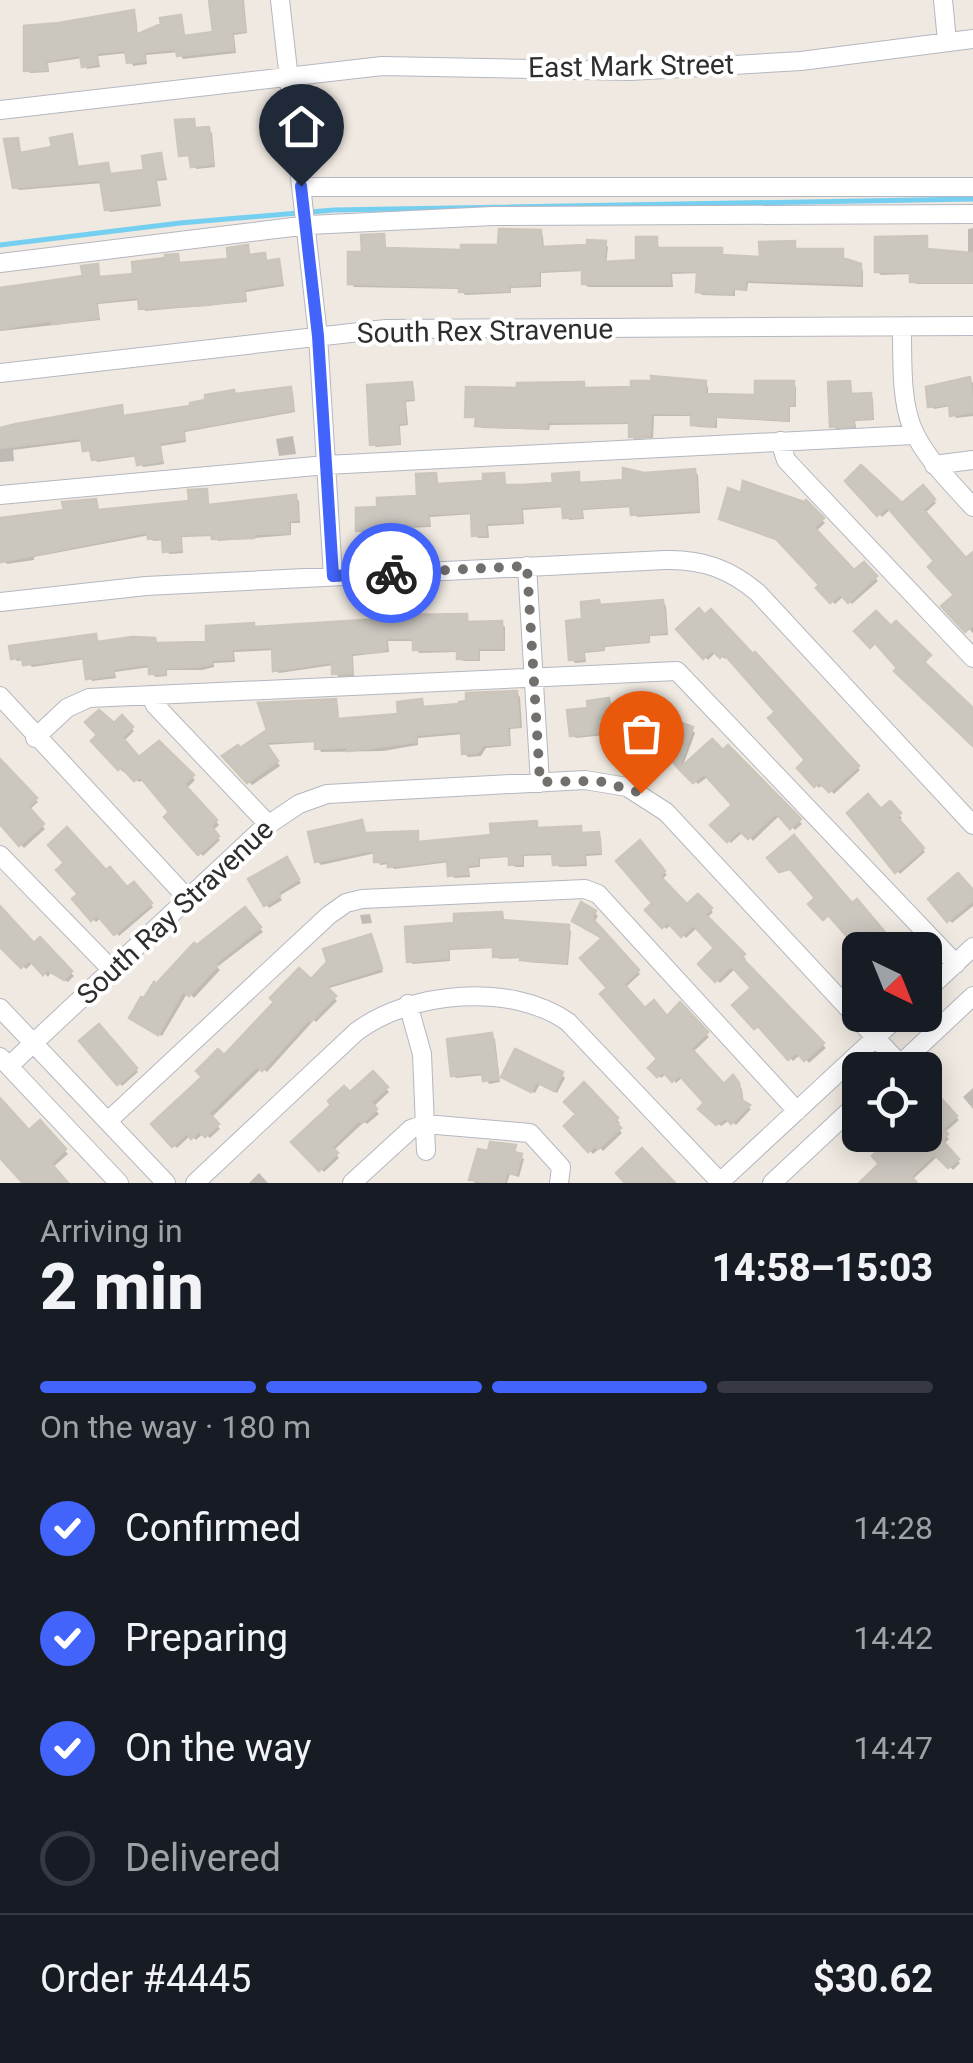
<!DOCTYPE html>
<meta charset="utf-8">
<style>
:root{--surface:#171b24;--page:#20242c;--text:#f1f3f6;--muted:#9ea1a6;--line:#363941;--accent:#4264fb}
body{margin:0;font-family:Roboto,sans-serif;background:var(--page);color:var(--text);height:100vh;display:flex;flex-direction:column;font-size:38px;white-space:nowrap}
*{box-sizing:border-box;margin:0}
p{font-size:32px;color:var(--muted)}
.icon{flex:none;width:55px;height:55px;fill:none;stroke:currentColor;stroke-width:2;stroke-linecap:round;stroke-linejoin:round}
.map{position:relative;height:1183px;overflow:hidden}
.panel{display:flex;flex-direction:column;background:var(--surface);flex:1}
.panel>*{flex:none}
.needle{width:65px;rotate:137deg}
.tools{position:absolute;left:842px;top:932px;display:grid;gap:20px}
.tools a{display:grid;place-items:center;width:100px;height:100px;border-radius:15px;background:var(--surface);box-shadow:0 5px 25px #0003;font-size:50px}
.pin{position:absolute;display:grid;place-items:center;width:85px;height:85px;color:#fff;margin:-102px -42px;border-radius:50% 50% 50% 0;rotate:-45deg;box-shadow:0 0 10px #0007}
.pin .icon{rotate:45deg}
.courier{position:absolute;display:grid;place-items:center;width:100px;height:100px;margin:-50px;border:8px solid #4264fb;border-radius:50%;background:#fff;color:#222;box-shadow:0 2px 12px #0007}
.head em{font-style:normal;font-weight:800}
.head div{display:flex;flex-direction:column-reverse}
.head{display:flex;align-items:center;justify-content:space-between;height:170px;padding:0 40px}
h1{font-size:65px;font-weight:800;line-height:75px}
.bar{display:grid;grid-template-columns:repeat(4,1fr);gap:15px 10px;align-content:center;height:120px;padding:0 40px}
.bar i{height:12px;border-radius:8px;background:var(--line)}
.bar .selected{background:var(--accent)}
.bar p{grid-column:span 4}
.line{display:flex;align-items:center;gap:25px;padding:0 40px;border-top:2px solid var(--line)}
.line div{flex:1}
ol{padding:0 40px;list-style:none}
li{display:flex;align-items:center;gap:30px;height:110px}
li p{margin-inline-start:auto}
li .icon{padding:10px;border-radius:50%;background:var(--accent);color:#fff;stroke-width:4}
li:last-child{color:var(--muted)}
li i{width:55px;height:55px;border:5px solid var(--line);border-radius:50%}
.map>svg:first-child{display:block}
.shadow{fill:#0003}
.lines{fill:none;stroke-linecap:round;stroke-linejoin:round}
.stream{stroke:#75cff0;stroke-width:5}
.building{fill:#cbc7bf;stroke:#cbc5ba;stroke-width:2.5}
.minor-casing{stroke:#b4b7c1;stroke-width:20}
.minor{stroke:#fff;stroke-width:18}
.done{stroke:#726f6d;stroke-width:10;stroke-dasharray:0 18}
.route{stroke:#4264fb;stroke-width:12}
.labels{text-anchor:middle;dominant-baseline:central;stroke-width:8;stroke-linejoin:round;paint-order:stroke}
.street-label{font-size:28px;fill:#2e2e2e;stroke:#fff}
</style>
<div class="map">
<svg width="973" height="1183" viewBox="0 0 973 1183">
<rect width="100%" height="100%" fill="#efe9e1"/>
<path class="shadow" d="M212 0H244L247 33 234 35 236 53 183 59 179 52 146 55 147 64 133 66 128 53 98 56 100 67 87 69 83 58 48 63 49 72 30 73 27 70 133 13 136 16 138 37 180 18 186 39 216 34Z
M193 121 197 130 208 129 212 133 215 167 196 169 192 157 181 154Z
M71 137 74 140 79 169 107 165 112 176 147 172 161 156 167 180 157 181 161 206 110 212 107 209 103 183 19 190 15 187 17 140 22 155 54 149Z
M973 228V284H916L912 274 881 275 877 271 926 239 929 252 968 255V229Z
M540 233 543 236 544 249 605 244 608 247 606 265 638 262 656 240 660 250H721L724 258 762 259 794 244 797 252 842 251 845 262 863 270V287L748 283 747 291 735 290V296L702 295 699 292 700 273 672 274 673 287H588L584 283V271L541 273V287L511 288V293L465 295 461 289 354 287 351 283 364 255 383 236 387 251 463 252 500 247Z
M247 248 251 258 264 256 268 263 278 261 281 265 284 286 246 292 247 302 145 311 141 300 98 304 100 320 0 331V291L85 278 97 266 101 280 136 276 177 256 181 266 231 261Z
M654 378 705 383 708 387V396L757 398 793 384 796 387V407H790V422L717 418V428L697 427 694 416H654L653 438 634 439 631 436 632 424 550 425 549 430 481 428 478 419 468 416 520 391 583 385 586 388 633 390 654 384Z
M969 379 973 383V416L956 418 951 406 934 409 931 405Z
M849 383 853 396 870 395 873 399 874 420 855 421 856 428 836 429 833 426Z
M411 384 414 388 415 401 406 402 408 425 400 426 401 445 376 447 373 444Z
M290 390 293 393 295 412 185 432 186 442 161 446 164 464 143 467 138 456 97 462 93 453 85 450 84 441 13 450 14 461 0 462V430L121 408 125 418Z
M293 436 296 454 279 456 276 439Z
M694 471 698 475 700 513 637 517 633 507 583 510 584 519 569 520 565 507 523 510 524 524 488 526 489 538H478L475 535 474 514 430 517 431 527 406 528V532L362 533 359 530 380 509 420 499 435 476 439 487 486 484 503 476 507 487 556 485 578 475 582 485Z
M848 481 902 507 923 488 936 503 924 514 973 568V633L945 606 957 595 937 561 892 508 882 517Z
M206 491 210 507 295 498 299 501 300 523H291V535L218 541 214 536 182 537 183 553 169 554 164 540 153 541 150 535 34 557V560L7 564 3 560 0 522 66 512 95 501 100 513 191 504Z
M743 496 806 503 825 523 815 532 854 574 864 565 878 581 852 604 844 596 835 604 819 588 822 585 782 542 722 518Z
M662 602 666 606 668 635 650 636V643L605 647V651L585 653 586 662 575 663 572 659 585 622 598 603 603 607Z
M466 616 470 624H501L505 627V651H480V661H463L459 652 419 653 415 641H388L389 652 353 656 354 676 338 677 334 665 279 673 275 670V650L234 652 235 662 214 663V667L202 670H167V676L155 677 151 667 115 672 116 678 92 681 86 659 32 667 26 660 17 661 13 657 95 636 99 644 154 640 158 645H209L256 629Z
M679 629 759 658 860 770 834 794 824 783 819 788 800 768 809 760 778 712 729 655 725 659 717 651 708 660Z
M516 693 520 697 522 728 510 729 511 746 486 748 481 756 468 757 464 753 463 734 418 738V745L383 751 321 752 317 742 265 745 280 766 252 785 225 756 335 702 338 705 339 721 400 717 421 702 425 710 462 706Z
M608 701 612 705 615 734 576 738 573 735 591 710Z
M122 719 134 731 123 742 139 760 158 744 195 780 186 789 219 825 212 831 220 840 203 856 167 817 173 812 145 779 139 782 126 769 123 772 94 741Z
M661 727 692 730 695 733 682 768 676 761 634 744Z
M728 749 802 824 795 830 780 815 753 841 744 831 731 843 714 825 736 805 709 776 698 784 683 769Z
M0 762 38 802 29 810 45 829 24 848 0 821Z
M890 805 902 818 898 822 925 852 900 874 850 814 881 812Z
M361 823 367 836 417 833 420 844 493 837 536 824 540 831 580 829 584 835 598 834 601 838 602 855 586 856 587 866 559 867 555 855 524 856V867H515L511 857 480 859V867L469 868 470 877 454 878 450 862 394 869 389 864 380 865 376 853 321 865 317 861Z
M640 844 667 875 661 880 687 908 701 900 713 912 707 918 746 959 743 962 826 1048 809 1063 801 1054 793 1061 736 1005 754 989 736 968 720 983 701 964 717 949 698 927 686 938 672 924 666 929 648 910 655 903Z
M290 864 301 883 279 896 282 900 269 908 266 904Z
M106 873 127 891 134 885 153 907 119 936 102 917 96 922 93 919 82 895Z
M973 893V906L952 923 932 899Z
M0 909 34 946 40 941 74 976 68 982 51 972 48 977 34 962 26 969 0 944Z
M245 910 263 932 217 967 220 970 194 998 188 992 162 1036 135 1021 197 949Z
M595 913 598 916 594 923 640 974 625 988 645 1011 668 1019 680 1006 709 1037 692 1053 724 1088 733 1079 742 1089 744 1104 751 1109 736 1125 730 1120 721 1126 702 1109 708 1103 684 1076 676 1083 667 1073 661 1078 651 1068 661 1059 610 988 605 938 578 923Z
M370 914 372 923 362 924 360 915Z
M501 914 505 923 568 928 571 931 568 965 526 962 523 958 499 959 496 948 450 950V961L413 964 410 961 457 925Z
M371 937 383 972 326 989 337 1001 316 1022 314 1020 267 1072 262 1068 211 1118 220 1129 210 1138 204 1133 196 1140 191 1135 177 1148 154 1124 311 983Z
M99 1028 138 1072 122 1086 83 1042Z
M491 1036 495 1039 500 1082 489 1084 485 1075 456 1078 453 1075Z
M373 1074 389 1092 373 1107 379 1114 367 1124 364 1122 333 1151 339 1158 324 1172 295 1143Z
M561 1074 565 1078 557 1093 540 1084 535 1093 507 1080Z
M584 1086 620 1123 616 1126 622 1133 603 1151 600 1148 593 1154 567 1126 579 1114Z
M973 1088V1109L963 1097Z
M939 1099 959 1120 944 1133 949 1139 943 1145 960 1163 953 1170 939 1155 912 1180 915 1183H862L883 1164 899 1135H925V1112Z
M0 1112 29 1134 40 1124 68 1154 52 1168 65 1183H26L0 1155Z
M515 1148 517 1155 524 1159 519 1177 510 1174 507 1183H475L472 1180 489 1154Z
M259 1173 268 1183H249Z"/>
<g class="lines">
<path class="stream" d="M0 245 180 223 334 210 973 199"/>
</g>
<path class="building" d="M209 0H242L245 31 232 32 233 50 177 56 176 49 144 52 145 61 127 63 125 50 96 53 98 64 82 67 80 55 46 61 47 70 24 71V26L59 23 134 10 136 35 161 24 160 18 181 15 184 36 213 32Z
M194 119 195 128 209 127 213 164 191 167 189 155 179 156 175 120Z
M72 134 77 167 108 163 110 174 144 170 142 156 161 153 165 177 155 179 159 203 105 210 100 180 13 188 4 139 18 138 20 153 52 147 50 138Z
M499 229 541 230V247L587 245V240L606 241 604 262 636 260V237H657V248H722V255L760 257 759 242 795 241V249H843V258L861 264V284L745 280V289L733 288 732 294 696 292 697 271H670V284H582V269L538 271 539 284 509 286V291L459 292V287L348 284V252H362L361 235 384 234 385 248 461 250V245H498Z
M927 236V249L973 253V282H910V272H875V237Z
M248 245 249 255 265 253 266 261 279 259 282 283 244 289 245 300 207 305 139 309 138 297 96 302 98 318 52 324V320L0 329V288L83 276 81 266 98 264 99 277 133 274 132 262 165 258V255L178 254 179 263 228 259 227 248Z
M651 376 706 381 705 394 755 395V381H794V405H788V420L715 416 714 426 691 425V414L651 413 650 436 629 437V422H547V428H526L475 426 476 417H465L466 387 517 388V383L584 382V388L631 387V381H652Z
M970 377 973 412 950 416 949 404 928 407 926 387Z
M850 381 851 394 871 393 872 418 853 419V426L830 427 828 382Z
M412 382 413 399H404L405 423H398L399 443 370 445 367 385Z
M291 387 293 410 183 430 184 439 159 443 162 461 137 465 135 454 92 460 90 450 83 451 81 438 0 448V428L16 424 122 405 123 416 190 406V403L205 400V395L234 390 235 394Z
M861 465 902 503 923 485 935 499 923 509 966 558 973 552V625L965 632 941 606 954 595 928 567 934 561 887 507 877 516 845 481Z
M623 468 644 473 695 469 698 510 631 515 630 505 581 508 582 517 563 518 562 505 521 507V522L486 523V535L472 536 471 512 428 514 429 524 404 526V529L356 531V508L377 507V498L417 496 416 474 436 473 437 484 483 481V474L504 473 505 485H520L553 483 552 474 579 472V483L623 480Z
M743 481 804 502 806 500 824 518 814 527 854 570 864 562 877 576 848 603 840 594 830 603 816 588 819 585 776 539 719 519 728 488 741 493Z
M207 489 208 505 296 495 298 520 288 521 289 533 254 534V538L212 539 211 534 180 535 181 550 163 552 162 538 148 539 147 532 1 562 0 518 64 510 62 502 96 499 98 510 189 501 188 490Z
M599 600 600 605 663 600 666 632 648 634V641L603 645V649L583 651 584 659 569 660 566 621 582 619 581 602Z
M699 608 705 615 711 609 753 654 755 652 859 766 829 792 819 782 814 787 797 768 805 760 768 718 775 712 724 654 720 658 712 650 703 659 676 629Z
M876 611 891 626 896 621 931 655 924 662 973 708V746L894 671 897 668 875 643 870 648 854 631Z
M467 614V622L502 621 503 648H478V659H457V650H413V638H386V649L380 652 351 653 352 673 332 674V662L273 671 272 647 232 649V659L212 660V664L197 667 165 668V674H149V664L113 669 114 675 86 679 83 657 23 665 22 657 11 659 9 646 96 634 97 642 132 637 155 638 156 643 206 642V626L254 623V627L394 618V615Z
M517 691 519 726 507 727 509 744 483 745 477 753 462 754 461 731 416 735V742L347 751V747L315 749V740L265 742 278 761 247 783 222 756 238 745 240 748 267 730 258 703 336 699 337 719 398 714 397 702 422 699 423 707 459 704V702L466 701V693Z
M609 698 613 731 570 736 567 710 588 708 587 701Z
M99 710 114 723 122 715 133 727 122 737 139 757 159 741 194 775 184 784 217 820 211 826 219 836 198 855 164 817 169 812 140 777 134 781 121 767 118 770 91 741 97 735 85 722Z
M662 716 693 727 678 768 670 758 631 744 641 717 660 724Z
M712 739 723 750 728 745 801 819 790 829 776 813 748 839 739 830 727 842 710 825 732 805 704 774 693 783 679 769Z
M0 759 37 798 28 806 44 824 19 846 0 824Z
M868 794 881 809 890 801 901 813 897 817 924 848 895 873 847 813Z
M362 820 365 833 418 831V842L491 835 490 824 537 821V828L581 826V833L599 832 600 852 584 853V863L553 865 552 852 521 854 522 864 509 865V855L477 857 478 864 467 865 468 874 448 876 447 860 388 867V862H374V850L315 862 308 832Z
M67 827 106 870 110 867 127 887 134 882 152 903 114 935 97 915 91 921 72 899 78 894 56 870 64 863 48 845Z
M794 835 852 903 857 899 900 950H859L828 915 823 920 808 904 815 898 790 869 779 872 767 858Z
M640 840 665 871 660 876 687 904 698 894 712 908 705 914 745 954 741 957 824 1043 804 1061 796 1052 788 1060 758 1026 754 1029 732 1005 751 988 731 966 715 982 698 964 714 948 693 925 681 937 667 922 662 928 645 910 652 903 616 861Z
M287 857 299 879 278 892 280 896 264 906 248 879Z
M958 873 973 890V900L947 922 928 899Z
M581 902 596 911 592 918 639 970 624 984 645 1008 654 1000 667 1016 680 1002 708 1032 691 1048 724 1084 733 1075 739 1083 742 1100 750 1105 731 1124 726 1118 716 1125 698 1109 704 1103 679 1075 672 1082 663 1072 657 1077 648 1068 657 1059 600 994 607 988 580 958 602 938 572 921Z
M0 906 34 943 40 937 72 971 64 980 47 970 43 975 29 960 21 968 0 947Z
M245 907 261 927 216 963 218 965 189 996 183 991 158 1035 129 1018 141 997 144 998 154 982 156 984 194 943 197 945Z
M502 912 503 920 569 925 566 963 520 960 521 956 493 957V946L448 948V958L407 962 405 927 454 923V914Z
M371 934 382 968 326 986 336 996 311 1021 309 1019 262 1071 257 1066 209 1113 219 1124 205 1137 199 1131 191 1139 187 1133 172 1147 151 1124 202 1077 196 1071 218 1049 224 1055 274 1002 270 998 299 968 311 979 327 962 323 949Z
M99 1024 137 1068 117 1085 79 1041Z
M492 1033 498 1079 483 1081 482 1072 451 1076 447 1039Z
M515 1049 563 1072 554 1091 536 1082 531 1092 501 1077Z
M373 1071 388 1087 371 1102 377 1109 362 1123 359 1120 332 1147 338 1153 319 1171 291 1142 331 1105 328 1101 344 1086 350 1092Z
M584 1082 618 1118 615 1121 621 1128 598 1149 595 1146 588 1152 564 1126 576 1114 564 1102Z
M939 1096 957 1116 943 1129 948 1134 942 1140 959 1159 948 1168 934 1154 911 1176 917 1183H859L879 1164 872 1156 894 1135H925V1109Z
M0 1098 29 1130 40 1120 66 1149 51 1163 68 1183H23L0 1158Z
M490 1142 516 1145 514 1152 522 1154 516 1175 507 1172 504 1183 469 1180 478 1149 488 1151Z
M642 1148 675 1183H625L616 1173Z"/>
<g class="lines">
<g class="minor-casing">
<path id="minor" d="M280 0 318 336 333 576
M943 0 947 41
M0 110 382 66 630 71 801 61 973 39
M301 187H973
M0 263 309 225 493 216 973 214
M902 327C902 427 905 434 973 507
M0 373 386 329 973 326
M780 441 786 460 973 658
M934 465 973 460
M0 495 326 465 913 435
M527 566 540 783
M0 602 146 586 665 560C702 559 730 569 758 593L973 825
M0 696 188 899
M151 696 155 705 268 824
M35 738 67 708 89 698 677 671 956 964
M0 855 112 970
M925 992 973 947
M408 1004 422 1054 426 1151
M0 1008 166 1183
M0 1057 119 1183
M9 1066 262 829 299 804 327 794 585 780 627 787 666 812 900 1064
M894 1070 973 996
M108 1121 329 915 346 903 362 899 585 889 598 894 797 1111
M195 1183 356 1032C410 991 512 982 568 1022L721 1183
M352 1183 411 1129 425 1124 530 1133 561 1167 559 1183
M719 1183 900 1015
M772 1183 860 1101"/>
</g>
<use href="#minor" class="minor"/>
</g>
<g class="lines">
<path class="done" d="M391 573 527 566 540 782 599 781 641 793"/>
<path class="route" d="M301 186 318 336 333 576 391 573"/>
</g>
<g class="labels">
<g class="street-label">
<text transform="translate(631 66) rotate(-1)">East Mark Street</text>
<text transform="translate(485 331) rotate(-1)">South Rex Stravenue</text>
<text transform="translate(175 912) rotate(-43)">South Ray Stravenue</text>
</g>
</g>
</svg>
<div class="tools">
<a><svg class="needle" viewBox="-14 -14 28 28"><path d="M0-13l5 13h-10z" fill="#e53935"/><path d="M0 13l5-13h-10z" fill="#9ea1a6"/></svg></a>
<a><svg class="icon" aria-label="locate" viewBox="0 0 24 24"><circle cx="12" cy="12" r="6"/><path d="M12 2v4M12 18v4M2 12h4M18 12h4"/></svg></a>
</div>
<div class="pin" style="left:641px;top:793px;background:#ea580c"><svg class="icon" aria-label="bag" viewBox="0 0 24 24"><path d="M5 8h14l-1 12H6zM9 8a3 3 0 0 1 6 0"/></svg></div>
<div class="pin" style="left:301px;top:186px;background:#1f2937"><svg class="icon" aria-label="home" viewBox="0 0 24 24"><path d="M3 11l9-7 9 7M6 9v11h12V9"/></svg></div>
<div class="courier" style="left:391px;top:573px"><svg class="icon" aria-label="bike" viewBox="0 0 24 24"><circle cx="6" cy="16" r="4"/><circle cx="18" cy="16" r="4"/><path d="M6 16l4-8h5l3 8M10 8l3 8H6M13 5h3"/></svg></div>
</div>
<section class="panel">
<div class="head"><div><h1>2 min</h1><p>Arriving in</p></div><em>14:58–15:03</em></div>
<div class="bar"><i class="selected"></i><i class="selected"></i><i class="selected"></i><i></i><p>On the way · 180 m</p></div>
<ol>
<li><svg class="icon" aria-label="check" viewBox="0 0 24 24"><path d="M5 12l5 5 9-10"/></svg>Confirmed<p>14:28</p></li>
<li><svg class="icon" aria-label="check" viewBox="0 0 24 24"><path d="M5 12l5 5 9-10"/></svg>Preparing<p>14:42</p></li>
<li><svg class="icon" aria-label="check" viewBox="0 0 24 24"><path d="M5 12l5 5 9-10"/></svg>On the way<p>14:47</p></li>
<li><i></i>Delivered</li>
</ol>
<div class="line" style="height:130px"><div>Order #4445</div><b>$30.62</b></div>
</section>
